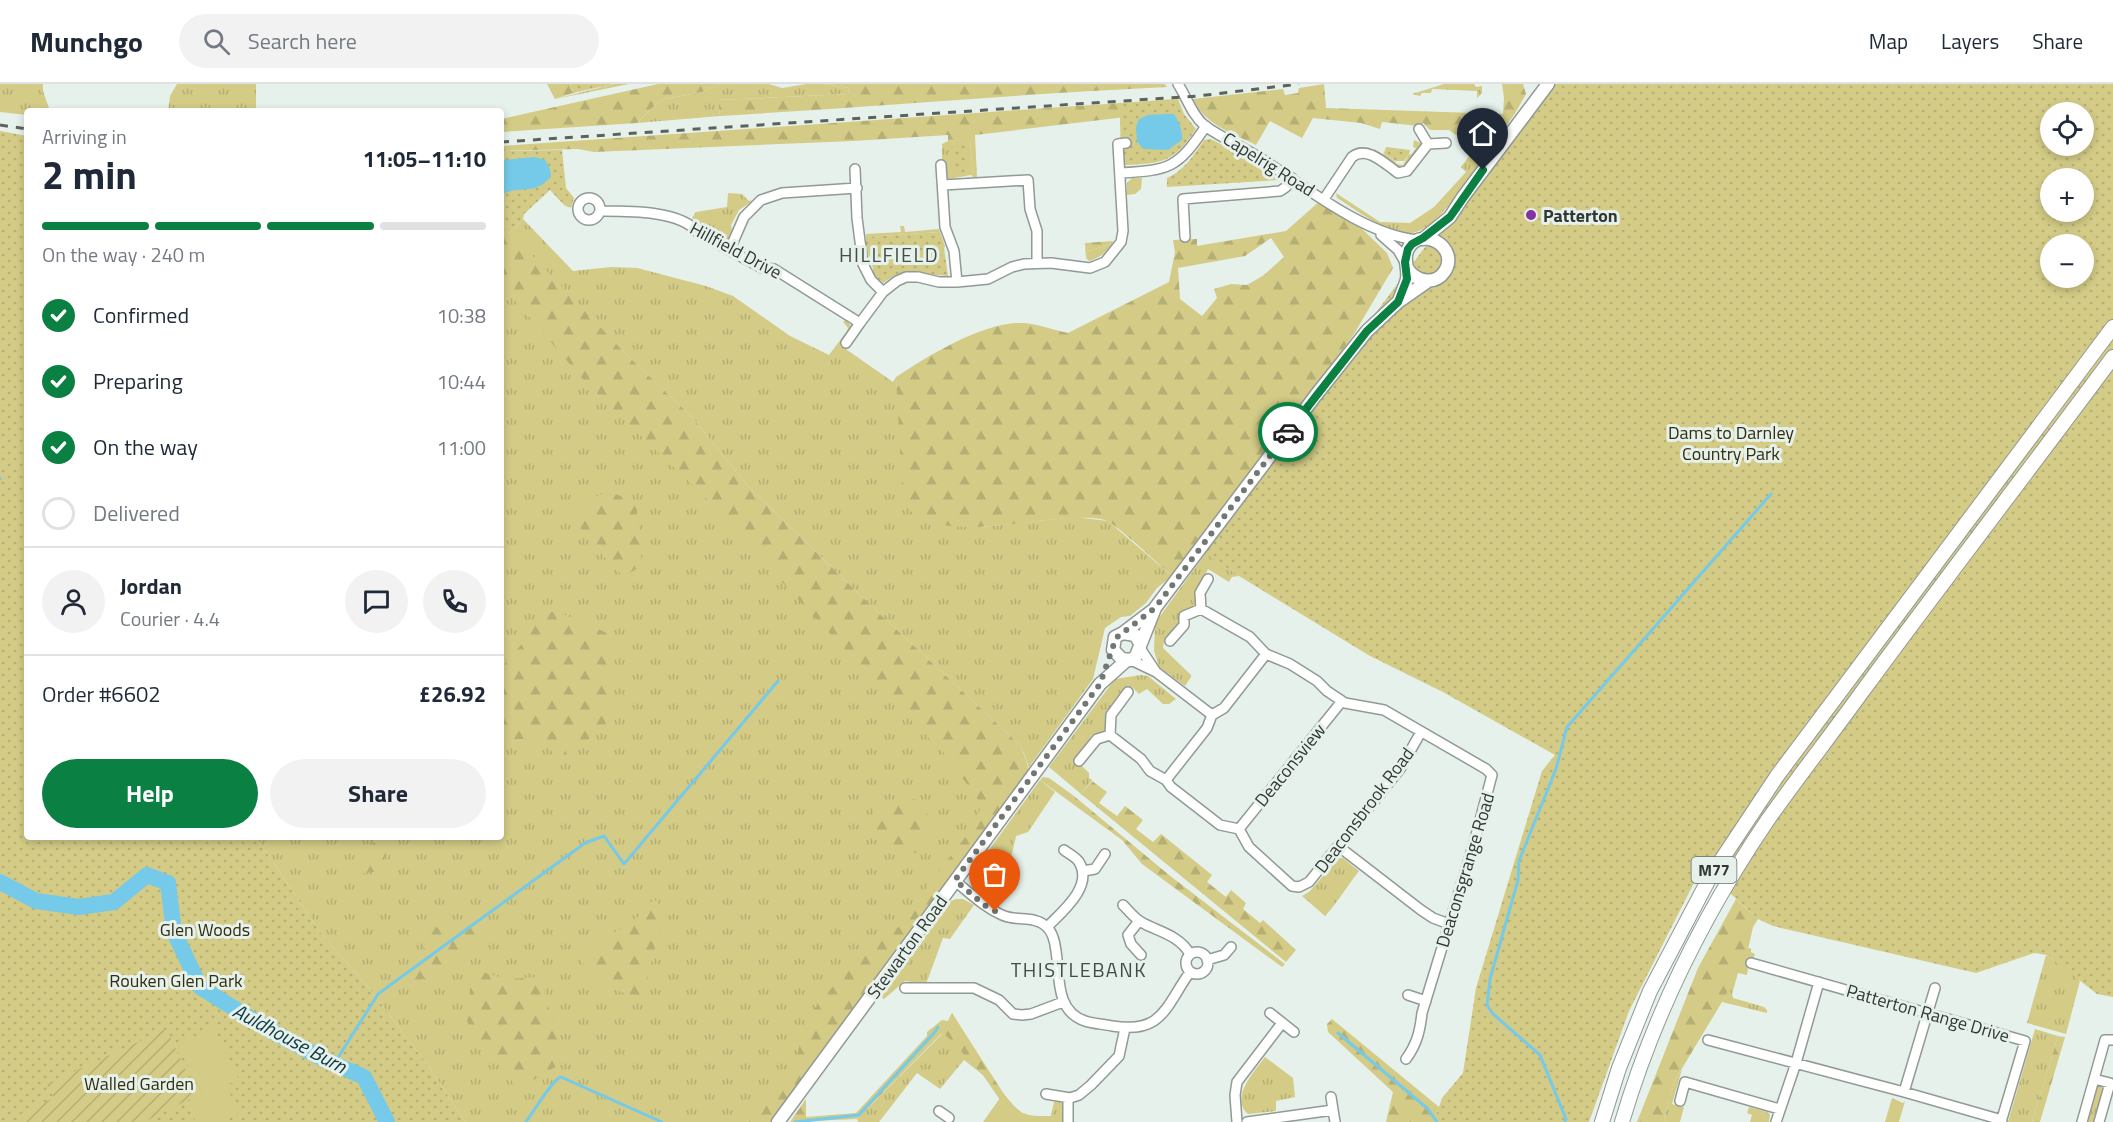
<!DOCTYPE html>
<meta charset="utf-8">
<style>
:root{--surface:#fff;--page:#f2f2f3;--text:#1f2937;--muted:#747a83;--line:#e0e1e3;--accent:#0b8043}
body{margin:0;font-family:"Titillium Web",sans-serif;background:var(--page);color:var(--text);height:100vh;display:flex;flex-direction:column;font-size:22px;white-space:nowrap}
*{box-sizing:border-box;margin:0}
p{font-size:20px;color:var(--muted)}
.icon{flex:none;width:33px;height:33px;fill:none;stroke:currentColor;stroke-width:2;stroke-linecap:round;stroke-linejoin:round}
.map{position:relative;flex:1;overflow:hidden}
.sheet{position:absolute;left:24px;top:24px;width:480px;height:732px;display:flex;flex-direction:column;background:var(--surface);border-radius:6px;box-shadow:0 3px 9px #0003}
.sheet>*{flex:none}
.fabs{position:absolute;left:2040px;top:18px;display:grid;gap:12px}
.fabs a{display:grid;place-items:center;width:54px;height:54px;border-radius:50%;background:var(--surface);box-shadow:0 3px 9px #0003;font-size:30px}
.pin{position:absolute;display:grid;place-items:center;width:51px;height:51px;color:#fff;margin:-62px -26px;border-radius:50% 50% 50% 0;rotate:-45deg;box-shadow:0 0 6px #0007}
.pin .icon{rotate:45deg}
.courier{position:absolute;display:grid;place-items:center;width:60px;height:60px;margin:-30px;border:4px solid #0b8043;border-radius:50%;background:#fff;color:#222;box-shadow:0 2px 8px #0007}
.head em{font-style:normal;font-weight:700}
.head div{display:flex;flex-direction:column-reverse}
.head{display:flex;align-items:center;justify-content:space-between;height:102px;padding:0 18px}
h1{font-size:39px;font-weight:700;line-height:45px}
.bar{display:grid;grid-template-columns:repeat(4,1fr);gap:9px 6px;align-content:center;height:72px;padding:0 18px}
.bar i{height:8px;border-radius:4px;background:var(--line)}
.bar .on{background:var(--accent)}
.bar p{grid-column:span 4}
.line{display:flex;align-items:center;gap:15px;padding:0 18px;border-top:2px solid var(--line)}
.line div{flex:1}
.round{display:grid;place-items:center;flex:none;width:63px;height:63px;border-radius:32px;background:var(--page)}
ol{padding:0 18px;list-style:none}
li{display:flex;align-items:center;gap:18px;height:66px}
li p{margin-inline-start:auto}
li .icon{padding:6px;border-radius:50%;background:var(--accent);color:#fff;stroke-width:4}
li:last-child{color:var(--muted)}
li i{width:33px;height:33px;border:3px solid var(--line);border-radius:50%}
.button{display:flex;gap:12px;margin-top:auto;padding:12px 18px}
.button a{flex:1;height:69px;border-radius:36px;background:var(--accent);color:#fff;font-size:24px;font-weight:700;line-height:69px;text-align:center}
.button a+a{background:var(--page);color:var(--text)}
header{display:flex;align-items:center;gap:36px;box-sizing:border-box;height:84px;padding:0 30px;background:var(--surface);border-bottom:2px solid var(--line)}
header strong{font-size:28px}
nav{display:flex;gap:33px;margin-inline-start:auto;font-size:21px}
.search{width:420px;height:54px;background:var(--page);display:flex;align-items:center;gap:15px;box-sizing:border-box;padding:0 21px;border-radius:33px;color:var(--muted);font-size:22px}
.map>svg:first-child{display:block}
.grass{fill:url(#grass-tufts)}
.forest{fill:url(#forest-firs);fill-rule:evenodd}
.park{fill:url(#park-dots);fill-rule:evenodd}
.garden{fill:url(#garden-furrows)}
.pitch{fill:#d3cb86}
.water{fill:#76cae9}
.lines{fill:none;stroke-linecap:round;stroke-linejoin:round}
.stream{stroke:#76cae9;stroke-width:3}
.river{stroke:#76cae9;stroke-width:16}
.minor-casing{stroke:#919a95;stroke-width:12}
.major-casing{stroke:#919a95;stroke-width:15}
.highway-casing{stroke:#919a95;stroke-width:16}
.minor{stroke:#fff;stroke-width:9}
.major{stroke:#fff;stroke-width:12}
.highway{stroke:#fff;stroke-width:14}
.rail{stroke:#5d625f;stroke-width:3;stroke-dasharray:8 8;stroke-linecap:butt}
.done{stroke:#717774;stroke-width:6;stroke-dasharray:0 10.8}
.route{stroke:#0b8043;stroke-width:8}
.poi-dot{fill:#8232a2;stroke:#e6f1eb;stroke-width:2}
.labels{text-anchor:middle;dominant-baseline:central;stroke-width:6;stroke-linejoin:round;paint-order:stroke}
.shield{fill:#e6f1eb;stroke:#686e6b;stroke-width:1.5}
.shield-label{font-size:16px;font-weight:bold;fill:#323634}
.street-label{font-size:18px;fill:#323634;stroke:#e6f1eb}
.poi-label{font-size:18px;font-weight:bold;fill:#323634;stroke:#e6f1eb;text-anchor:start}
.park-label{font-size:18px;fill:#322e0e;stroke:#e6f1eb}
.neighbourhood-label{font-size:20px;letter-spacing:1.5px;fill:#434c47;stroke:#e6f1eb}
.water-label{font-size:20px;font-style:italic;fill:#0f3744;stroke:#e6f1eb}
</style>
<header>
<strong>Munchgo</strong>
<div class="search"><svg class="icon" aria-label="search" viewBox="0 0 24 24"><circle cx="10" cy="10" r="6"/><path d="M15 15l6 6"/></svg>Search here</div>
<nav><a>Map</a><a>Layers</a><a>Share</a></nav>
</header>
<div class="map">
<svg width="2113" height="1038" viewBox="0 0 2113 1038">
<defs>
<pattern id="grass-tufts" width="24" height="20" patternUnits="userSpaceOnUse" patternTransform="scale(1.5)"><rect width="24" height="20" fill="#d3cb86"/><path d="M3 7l-1-3M5 7V3M7 7l1-3M15 17l-1-3M17 17v-4M19 17l1-3" fill="none" stroke="#b6af74"/></pattern>
<pattern id="forest-firs" width="22" height="20" patternUnits="userSpaceOnUse" patternTransform="scale(1.5)"><rect width="22" height="20" fill="#d3cb86"/><path d="M5 1l3.5 6h-7zM16 11l3.5 6h-7z" fill="#b6af74"/></pattern>
<pattern id="park-dots" width="8" height="8" patternUnits="userSpaceOnUse" patternTransform="scale(1.5)"><rect width="8" height="8" fill="#d3cb86"/><path d="M2 2h.1M6 6h.1" fill="none" stroke="#b6af74" stroke-width="1.8" stroke-linecap="round"/></pattern>
<pattern id="garden-furrows" width="10" height="10" patternUnits="userSpaceOnUse" patternTransform="scale(1.5)"><rect width="10" height="10" fill="#d3cb86"/><path d="M-1 1l2-2M0 10L10 0M9 11l2-2" fill="none" stroke="#b6af74"/></pattern>
</defs>
<rect width="100%" height="100%" fill="#e6f1eb"/>
<path class="grass" d="M0 0H43V7L50 27H27V31L0 28Z
M177 0H256V27H168L170 12Z
M614 0H629L555 15Z
M719 0H769L782 4 806 0H824L849 4 848 10 718 16 720 32 637 39 660 16 702 8Z
M1444 0H1474L1476 3 1482 2V9L1477 14V7L1432 5 1431 9H1422L1420 12 1412 10Z
M1459 39 1489 41 1492 48 1474 64 1449 46Z
M970 55 973 93 971 91 949 95 946 92 945 80 942 77V60L948 57Z
M1414 56 1421 59V62L1405 83H1397L1374 68V65L1383 70 1384 69 1395 77 1397 80 1403 81 1409 70 1411 71 1416 64 1413 63Z
M1475 64 1486 69C1470 91 1434 156 1403 149 1379 144 1358 127 1337 114L1336 109 1380 138 1410 139 1434 123 1466 88 1461 83Z
M1132 94H1142L1141 105 1135 110 1127 111V99Z
M728 109 742 110 749 117 751 116V118L739 126 731 141 732 146 728 156H725L707 143 702 144 696 136 692 134 696 128 727 123Z
M523 135 573 187 611 183 637 184 706 202 733 212 790 252 829 271 847 247 848 244 843 238 846 236 851 242 850 248 840 261 893 298 896 293 899 329 982 443 1075 433 1108 437 1172 492 1157 504 1146 519 1130 532 1121 533 1105 544 1093 595 1029 683 1021 662 881 531 748 402 691 332 626 270 524 165 510 149Z
M1112 160C1106 169 1099 174 1089 177L1086 174 1088 167Z
M501 162 1015 708 770 1038H465L430 984 369 904 320 848 256 753H501Z
M1206 469 1239 492 1232 493 1229 498 1208 485 1197 508 1195 522 1164 557 1163 564 1191 591V593L1185 602 1159 583 1154 567 1155 539Z
M1141 591 1148 592 1176 615 1169 620H1163L1147 605 1139 610 1132 603H1127L1108 628 1106 646 1092 651 1090 654 1091 660 1081 672H1076V676L1089 689V694L1092 696 1081 710 1049 683 1115 595Z
M1040 696 1055 708 1028 748 1016 752 1011 774H1004L1000 780V786L981 811 972 804 970 792Z
M1339 774H1343L1359 787C1347 802 1338 818 1325 832L1302 812 1309 808Z
M956 815H963L974 821 950 855 943 854 926 900 905 897 884 915 881 913 951 817Z
M1748 864 1751 865V868L1755 870 1753 875 1749 876 1747 891 1738 889 1732 910 1733 914 1764 923 1767 926V929L1722 918Z
M2046 871 2067 885 2080 897 2066 950 2027 939Z
M952 929C965 950 1004 1019 1023 1029 1031 1033 1043 1032 1051 1032L1054 1018 1059 1016 1063 1021V1038H983L1000 1014 983 991 964 976 940 1005 917 989 879 1038H858L857 1035 941 951Z
M2035 945 2058 952 2032 1038H2008Z
M1265 973 1293 994 1295 1013 1276 1017V1027L1248 1030C1229 1014 1255 987 1265 973Z
M1682 985 1672 1020 1684 1023 1680 1038H1665L1664 1035 1675 996Z
M2098 1000 2105 1005 2095 1038H2086L2096 1002Z
M1892 1014 1903 1019 1905 1017 1899 1038H1885Z
M1749 1023 1767 1028 1770 1031 1769 1038H1750L1752 1031 1747 1029Z"/>
<path class="forest" d="M547 0H570L573 9 555 15Z
M658 0H719L702 8 660 16 637 39 501 48V35Z
M824 0H1165L1167 3C1018 10 869 23 720 32L718 16 848 10 849 4Z
M1324 0 1326 24 1503 30 1504 14 1502 0H1523L1526 10 1514 31 1486 69 1474 64 1491 49 1489 41 1459 39 1449 46H1430L1423 39 1419 42 1382 38 1380 45 1361 39 1313 34 1302 54 1270 37 1256 61C1232 49 1204 40 1193 15L1283 5 1285 11 1298 9 1299 4Z
M1178 15 1168 28 975 51 977 93H973L970 56 948 57V51L853 57 594 68 578 65 501 67V62Z
M1321 116 1359 142 1387 169 1393 184 1354 250 1308 314 1172 492C1161 482 1115 439 1105 436 1053 424 936 469 903 418L896 293C928 272 980 240 1018 239 1034 238 1053 246 1068 249L1169 198 1175 168 1173 156 1197 155V162L1286 147ZM1271 154 1284 173 1264 191 1247 201 1231 200 1214 205 1217 214 1202 232 1180 215 1178 184 1245 172Z
M501 139 626 270 691 332 748 402 881 531 1021 662 1030 688 770 1038H733L775 1012 795 982 805 936 871 857 903 841 932 796 977 738 981 720 946 671 899 624 782 498 733 440 587 300 501 200Z
M900 142H904L905 148 939 145 940 148 866 153V150L901 148Z
M1113 157 1112 160 1088 167 1086 174 1085 159Z
M609 408 636 417 642 481 624 493 601 469 571 433 592 414Z
M556 527 612 551 608 586 610 633 601 647 581 660H562L569 674 563 680C546 659 537 652 509 656L503 644 507 617 501 604V587L506 578 528 553 542 530Z
M1043 693 1049 694 1074 712 1169 791 1285 880 1282 883 1142 780 1122 756 1040 696Z
M1092 697 1107 708 1099 719 1117 732 1125 722 1143 736 1136 745 1153 758 1161 750 1212 791 1207 798 1226 813 1231 806 1246 819 1243 825 1260 839 1263 836 1296 866 1286 878 1081 710Z
M915 715 936 740 918 769 891 768 870 741 874 724Z
M377 753H390L381 787 350 791Z
M654 815 669 830 657 855 642 916 598 899 578 873 639 832Z
M1736 815 1758 835 1753 843 1747 870 1722 918 1675 996 1664 1035 1665 1038H1637L1698 884Z
M491 835 495 844C466 868 440 888 406 904L401 890 424 875 423 857 433 843 450 844Z
M472 885 506 895 540 893 564 978 518 1005 467 938Z
M952 929 1009 1018 1031 1038H1015L983 991 943 948 857 1035 790 1038 806 1015V1033L856 1029 927 952V948L942 936 948 937Z
M1332 935 1439 1023 1434 1038H1386L1393 1008 1328 948 1327 940Z
M2058 952 2065 953 2040 1038H2032Z"/>
<path class="park" d="M570 0H614L573 9Z
M1547 0H2113V913L2097 910 2047 871 2034 869 1976 889 1773 842 1758 835 1702 783 1629 927 1589 1038H1434L1442 1014 1463 989 1476 904 1542 687 1555 671 1443 608 1370 572 1239 492 1199 465ZM2050 28H2084V62H2050ZM2050 94H2084V128H2050ZM2050 160H2084V194H2050Z
M1178 15 1184 30 1196 45C1174 78 1164 79 1126 81L1121 77 1120 34 1124 19Z
M0 47 27 52V753H256L320 848 369 904 430 984 465 1038H0Z
M1210 55 1217 58 1280 96 1167 103V94C1184 87 1194 71 1204 56Z
M967 58 968 88 954 89 952 59Z
M1386 63 1410 66 1409 70 1404 77H1396L1384 69Z
M562 66 566 104 574 114 571 124 564 121 550 106 524 130 523 135 510 149 501 139V67Z
M940 148 945 162 944 164 948 192 907 188 895 191 883 199 876 193H873C874 184 871 171 864 165L863 158 866 156V153Z"/>
<path class="garden" d="M166 945 198 1011 144 1038H21L20 1029 54 1014 47 1000Z"/>
<path class="pitch" d="M214 943 239 996 226 1001 239 1029 221 1038H196L186 1018 203 1011 178 960Z"/>
<path class="water" d="M1166 30H1174C1179 38 1183 47 1182 56L1168 66 1144 65 1137 58 1136 43 1139 35 1148 31Z
M535 73 545 76 550 85 551 92C535 113 519 100 501 111V76Z"/>
<g class="lines">
<path class="stream" d="M0 395V394
M1338 949 1428 1025 1437 1038
M334 980 378 910 585 759 604 752 624 780 778 597
M526 1038C533 1028 553 995 561 993L662 1038
M795 1038 859 1031 934 949 938 943
M1565 1038 1566 1035 1540 971 1493 930 1487 921 1490 895 1518 796 1519 777 1556 685 1567 643 1771 410"/>
<path class="river" d="M0 798 36 817 79 823 114 818 147 791 168 799 174 848 200 903 264 943 323 975 364 993 387 1038"/>
<g class="minor-casing">
<path id="minor" d="M1178 0C1187 14 1192 31 1205 42 1222 54 1243 63 1260 74 1306 103 1363 150 1417 156
M1419 45 1428 60
M941 81 945 143 954 167 957 198
M855 85 857 134 863 180 871 196 883 208
M1120 89C1170 86 1177 85 1206 42
M943 101 1028 96 1030 125 1037 147V179
M578 125a11 11 0 1 1 22 0a11 11 0 1 1-22 0Z
M1324 115 1352 73C1367 61 1385 80 1398 89L1407 87 1428 60 1446 59
M600 127C626 127 682 126 698 149L762 184 774 185 860 239 883 208 897 197 906 193H918L939 198H957L988 195 1012 183 1024 180 1051 179 1090 184 1105 178 1121 158 1123 147 1118 60 1126 59
M1381 151 1398 166 1405 178
M1185 153 1183 115 1280 107 1286 103 1292 94
M730 165 744 133 761 116 782 109 857 104
M846 259 860 239
M1201 525 1200 509 1208 495
M1170 557 1184 541V532L1201 525 1250 553 1266 570 1290 580 1317 597 1327 607 1345 619 1384 626 1486 685 1492 691 1474 759 1422 929C1420 947 1417 960 1406 975
M1140 564 1156 588
M1131 576 1156 588 1212 631
M1110 651 1111 631 1128 608
M1079 677 1097 655 1110 651 1141 675 1150 687 1166 696 1171 703 1220 741 1239 745 1249 763 1292 802 1299 803 1309 798 1400 685 1421 648
M1166 696 1207 644 1212 631 1224 624 1266 570
M1239 745 1342 617
M1338 762 1421 826 1433 834 1449 840
M1083 787 1095 785 1105 770
M955 797C970 809 984 823 1002 831 1017 838 1033 831 1046 842 1053 848 1055 858 1056 867 1060 892 1055 927 1085 937 1094 940 1104 940 1112 942 1163 950 1165 923 1190 888
M1123 821C1129 827 1134 834 1141 838 1159 848 1179 851 1190 870
M1139 837 1128 851 1131 860 1141 871
M1047 843C1062 828 1094 802 1079 778 1076 773 1069 770 1064 766
M1186 879a11 11 0 1 1 22 0a11 11 0 1 1-22 0Z
M1207 876 1224 871 1231 863
M1751 879 2025 957 2001 1038
M905 904H974L999 916 1013 930 1022 931 1031 930 1063 918
M1408 911 1426 917
M1270 929 1294 948
M1708 956 1904 1008 2002 1036
M2094 995 2110 999 2099 1038
M1904 1008 1935 904
M1046 1010 1070 1014 1079 1011 1091 1001 1119 972 1125 944
M1331 1013 1333 1026
M1680 1017 1685 998 1779 1025
M939 1027 949 1034
M1068 1038V1014
M1237 1038 1235 1011 1237 998 1282 939
M1247 1038 1333 1026 1335 1038
M1776 1038 1796 979 1819 898
M2082 1038 2105 956H2113"/>
</g>
<g class="major-casing">
<path id="major" d="M1423 155 1450 133 1463 113 1548 0
M1399 217C1401 210 1405 203 1407 195 1409 184 1402 174 1409 163 1424 142 1459 164 1445 187 1435 202 1416 198 1407 184
M1123 549 1152 527
M1140 559 1135 551 1123 549 1115 553 1113 566 1122 575 1131 576 1136 572 1155 524 1316 311 1367 247 1398 218 1428 197
M778 1038 1100 600 1127 576"/>
</g>
<g class="highway-casing">
<path id="highway" d="M1602 1038 1619 984 1650 907 1710 793 1777 692 2113 243
M1622 1038C1654 930 1704 830 1767 737 1798 693 1831 651 1862 608 1945 495 2030 385 2113 273"/>
</g>
<use href="#minor" class="minor"/>
<use href="#major" class="major"/>
<use href="#highway" class="highway"/>
<path class="rail" d="M0 41 27 45
M501 58 1198 12 1299 0"/>
</g>
<g class="lines">
<path class="done" d="M995 827 984 821 955 796 1100 600 1116 554 1155 524 1288 348"/>
<path class="route" d="M1288 348 1367 247 1398 218 1407 195 1405 178 1408 165 1412 160 1423 154 1450 133 1483 86"/>
</g>
<circle class="poi-dot" cx="1531" cy="131" r="6"/>
<g class="labels">
<rect class="shield" x="1691.5" y="773" width="45" height="26" rx="4.5"/>
<g class="shield-label">
<text x="1714" y="786">M77</text>
</g>
<g class="street-label">
<text transform="translate(1269 80) rotate(32)">Capelrig Road</text>
<text transform="translate(736 166) rotate(28)">Hillfield Drive</text>
<text transform="translate(1290 681) rotate(-51)">Deaconsview</text>
<text transform="translate(1364 726) rotate(-53)">Deaconsbrook Road</text>
<text transform="translate(1465 786) rotate(-73)">Deaconsgrange Road</text>
<text transform="translate(907 863) rotate(-54)">Stewarton Road</text>
<text transform="translate(1928 929) rotate(16)">Patterton Range Drive</text>
</g>
<g class="poi-label">
<text x="1543" y="131">Patterton</text>
</g>
<g class="park-label">
<text x="1731" y="348">Dams to Darnley<tspan x="1731" dy="21">Country Park</tspan></text>
<text x="205" y="845">Glen Woods</text>
<text x="176" y="896">Rouken Glen Park</text>
<text x="139" y="999">Walled Garden</text>
</g>
<g class="neighbourhood-label">
<text x="889" y="170">HILLFIELD</text>
<text x="1079" y="885">THISTLEBANK</text>
</g>
<g class="water-label">
<text transform="translate(290 954) rotate(28)">Auldhouse Burn</text>
</g>
</g>
</svg>
<div class="fabs">
<a><svg class="icon" aria-label="locate" viewBox="0 0 24 24"><circle cx="12" cy="12" r="6"/><path d="M12 2v4M12 18v4M2 12h4M18 12h4"/></svg></a>
<a>+</a>
<a>−</a>
</div>
<div class="pin" style="left:995px;top:827px;background:#ea580c"><svg class="icon" aria-label="bag" viewBox="0 0 24 24"><path d="M5 8h14l-1 12H6zM9 8a3 3 0 0 1 6 0"/></svg></div>
<div class="pin" style="left:1483px;top:86px;background:#1f2937"><svg class="icon" aria-label="home" viewBox="0 0 24 24"><path d="M3 11l9-7 9 7M6 9v11h12V9"/></svg></div>
<div class="courier" style="left:1288px;top:348px"><svg class="icon" aria-label="car" viewBox="0 0 24 24"><path d="M5 17H2v-5l4-1 3-4h7l3 4 3 1v5h-3M9 17h6M6 11h13"/><circle cx="7" cy="17" r="2"/><circle cx="17" cy="17" r="2"/></svg></div>
<section class="sheet">
<div class="head"><div><h1>2 min</h1><p>Arriving in</p></div><em>11:05–11:10</em></div>
<div class="bar"><i class="on"></i><i class="on"></i><i class="on"></i><i></i><p>On the way · 240 m</p></div>
<ol>
<li><svg class="icon" aria-label="check" viewBox="0 0 24 24"><path d="M5 12l5 5 9-10"/></svg>Confirmed<p>10:38</p></li>
<li><svg class="icon" aria-label="check" viewBox="0 0 24 24"><path d="M5 12l5 5 9-10"/></svg>Preparing<p>10:44</p></li>
<li><svg class="icon" aria-label="check" viewBox="0 0 24 24"><path d="M5 12l5 5 9-10"/></svg>On the way<p>11:00</p></li>
<li><i></i>Delivered</li>
</ol>
<div class="line" style="height:108px"><a class="round"><svg class="icon" aria-label="person" viewBox="0 0 24 24"><circle cx="12" cy="8" r="4"/><path d="M4 21q1-7 8-7t8 7"/></svg></a><div><b>Jordan</b><p>Courier · 4.4</p></div><a class="round"><svg class="icon" aria-label="chat" viewBox="0 0 24 24"><path d="M4 5h16v11H9l-5 4z"/></svg></a><a class="round"><svg class="icon" aria-label="phone" viewBox="0 0 24 24"><path d="M5 4h4l2 5-3 2q2 4 5 5l2-3 5 2v4C11 20 4 13 5 4z"/></svg></a></div>
<div class="line" style="height:78px"><div>Order #6602</div><b>£26.92</b></div>
<div class="button"><a>Help</a><a>Share</a></div>
</section>
</div>
